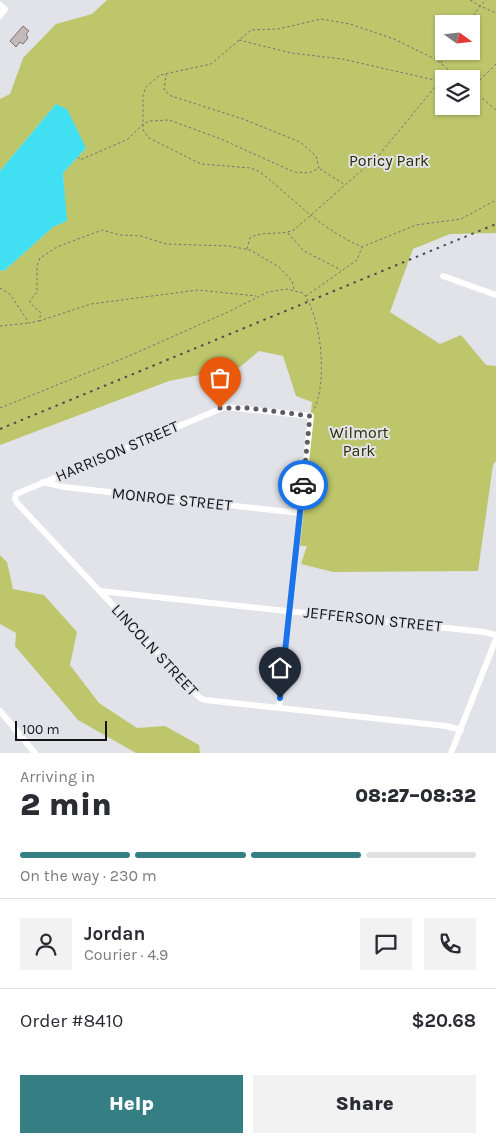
<!DOCTYPE html>
<meta charset="utf-8">
<style>
:root{--surface:#fff;--page:#f2f2f3;--text:#2b2b33;--muted:#7c7c81;--line:#e1e1e2;--accent:#357e84}
body{margin:0;font-family:Karla,sans-serif;background:var(--page);color:var(--text);height:100vh;display:flex;flex-direction:column;font-size:19px;white-space:nowrap}
*{box-sizing:border-box;margin:0}
p{font-size:16px;color:var(--muted)}
.icon{flex:none;width:28px;height:28px;fill:none;stroke:currentColor;stroke-width:2;stroke-linecap:round;stroke-linejoin:round}
.map{position:relative;height:753px;overflow:hidden}
.drawer{display:flex;flex-direction:column;background:var(--surface);flex:1}
.drawer>*{flex:none}
.needle{width:32px;rotate:105deg}
.fabs{position:absolute;left:435px;top:15px;display:grid;gap:10px}
.fabs a{display:grid;place-items:center;width:45px;height:45px;border-radius:0px;background:var(--surface);box-shadow:0 1px 4px #0004;font-size:25px}
.scale{position:absolute;left:15px;bottom:12px;width:92px;box-sizing:border-box;padding-left:5px;border:2px solid #151518;border-top:0;font-size:14px;line-height:18px;white-space:nowrap;color:#151518;-webkit-text-stroke:4px #e2e2e9;paint-order:stroke}
.pin{position:absolute;display:grid;place-items:center;width:42px;height:42px;color:#fff;margin:-51px -21px;border-radius:50% 50% 50% 0;rotate:-45deg;box-shadow:0 0 5px #0007}
.pin .icon{rotate:45deg}
.courier{position:absolute;display:grid;place-items:center;width:50px;height:50px;margin:-25px;border:4px solid #1a73e8;border-radius:50%;background:#fff;color:#222;box-shadow:0 1px 6px #0007}
.summary em{font-style:normal;font-weight:800}
.summary div{display:flex;flex-direction:column-reverse}
.summary{display:flex;align-items:center;justify-content:space-between;height:85px;padding:0 20px}
h1{font-size:32px;font-weight:800;line-height:38px}
.bar{display:grid;grid-template-columns:repeat(4,1fr);gap:8px 5px;align-content:center;height:60px;padding:0 20px}
.bar i{height:6px;border-radius:4px;background:var(--line)}
.bar .selected{background:var(--accent)}
.bar p{grid-column:span 4}
.line{display:flex;align-items:center;gap:12px;padding:0 20px;border-top:1px solid var(--line)}
.line div{flex:1}
.round{display:grid;place-items:center;flex:none;width:52px;height:52px;border-radius:0px;background:var(--page)}
.button{display:flex;gap:10px;margin-top:auto;padding:10px 20px}
.button a{flex:1;height:58px;border-radius:0px;background:var(--accent);color:#fff;font-size:20px;font-weight:800;line-height:58px;text-align:center}
.button a+a{background:var(--page);color:var(--text)}
.map>svg:first-child{display:block}
.green{fill:#bec66b;fill-rule:evenodd}
.water{fill:#40dff2}
.building{fill:#c2bab9;stroke:#797271}
.lines{fill:none;stroke-linecap:round;stroke-linejoin:round}
.path{stroke:#727277;stroke-width:1;stroke-dasharray:2.5 2.5;stroke-linecap:butt}
.street{stroke:#fff;stroke-width:6}
.rail{stroke:#4c4c50;stroke-width:2;stroke-dasharray:2.5 5;stroke-linecap:butt}
.done{stroke:#5d5d61;stroke-width:5;stroke-dasharray:0 9}
.route{stroke:#1a73e8;stroke-width:6}
.labels{text-anchor:middle;dominant-baseline:central;stroke-width:4;stroke-linejoin:round;paint-order:stroke}
.park-label{font-size:16px;fill:#2b2e01;stroke:#e2e2e9}
.street-label{font-size:16px;fill:#151518;stroke:#e2e2e9}
</style>
<div class="map">
<svg width="496" height="753" viewBox="0 0 496 753">
<rect width="100%" height="100%" fill="#e2e2e9"/>
<path class="green" d="M107 0H496V233L450 234 413 249 390 312 440 344 461 335 486 365 496 366V461L493 465 478 571 333 572 301 564 307 546H297L312 402 296 396 283 356 259 351 240 367 169 381 0 445V271L5 270 53 227 66 221 63 173 86 148 56 104 0 171V99L10 94 23 58 56 24 92 14ZM444 24H471V51H444ZM444 79H471V106H444Z
M0 555 7 562 13 589 44 595 77 632 70 665 99 703 137 728 165 726 199 745 200 753H136L78 720 15 646 16 633 0 624Z"/>
<path class="water" d="M56 104 67 109 86 148 63 173 67 221 53 227 5 270 0 271V171Z"/>
<path class="building" d="M23 26 29 31 26 34 28 38 23 44 20 42 16 47 10 41Z"/>
<g class="lines">
<path class="path" d="M470 0 480 6 486 0
M468 24 480 6 496 13
M239 40 291 53 342 59 439 81
M441 63 449 51
M496 64 471 89 496 110
M459 79 437 60 394 39 350 24 321 19 278 29 251 30 211 64 160 75 146 87 143 95V130L149 138 201 164 251 168 260 172C298 202 316 226 362 247L416 225 461 219 496 200
M78 157 80 160 128 139 143 124 150 121 169 120 221 139 294 172 309 173 319 168 316 156 300 142 243 119 171 96 164 90 166 74
M320 169 344 184
M288 233 304 251 341 270
M247 249 250 238C263 230 280 236 294 230L379 155 440 81 451 72
M0 288 10 294 29 323 39 321 41 313 30 303V300L37 292V266L40 258 57 247 102 230 120 235 141 236 166 244 229 246 250 250 279 267 292 281 294 289
M306 296 357 260 362 247
M39 321 91 304 175 293 198 290 256 296
M0 326 29 323
M0 408 129 356 228 312 268 292 286 289 303 293C322 317 328 385 313 411"/>
<path class="street" d="M0 5 5 9 0 16
M443 276 496 295
M43 482 64 487 300 513
M100 591 484 632 496 635
M279 708 311 416 225 407 16 494 15 499 17 503 200 698 205 700 446 726 461 730
M0 711 35 753
M451 753 496 639"/>
<path class="rail" d="M0 429 496 224"/>
</g>
<g class="lines">
<path class="done" d="M220 408H249L310 416 303 485"/>
<path class="route" d="M280 698 303 485"/>
</g>
<g class="labels">
<g class="park-label">
<text x="389" y="160">Poricy Park</text>
<text x="359" y="432">Wilmort<tspan x="359" dy="18">Park</tspan></text>
</g>
<g class="street-label">
<text transform="translate(117 451) rotate(-23)">HARRISON STREET</text>
<text transform="translate(172 499) rotate(6)">MONROE STREET</text>
<text transform="translate(373 619) rotate(6)">JEFFERSON STREET</text>
<text transform="translate(155 650) rotate(47)">LINCOLN STREET</text>
</g>
</g>
</svg>
<div class="fabs">
<a><svg class="needle" viewBox="-14 -14 28 28"><path d="M0-13l5 13h-10z" fill="#e53935"/><path d="M0 13l5-13h-10z" fill="#7c7c81"/></svg></a>
<a><svg class="icon" aria-label="layers" viewBox="0 0 24 24"><path d="M12 4l9 5-9 5-9-5zM3 14l9 5 9-5"/></svg></a>
</div>
<div class="scale">100 m</div>
<div class="pin" style="left:220px;top:408px;background:#ea580c"><svg class="icon" aria-label="bag" viewBox="0 0 24 24"><path d="M5 8h14l-1 12H6zM9 8a3 3 0 0 1 6 0"/></svg></div>
<div class="pin" style="left:280px;top:698px;background:#1f2937"><svg class="icon" aria-label="home" viewBox="0 0 24 24"><path d="M3 11l9-7 9 7M6 9v11h12V9"/></svg></div>
<div class="courier" style="left:303px;top:485px"><svg class="icon" aria-label="car" viewBox="0 0 24 24"><path d="M5 17H2v-5l4-1 3-4h7l3 4 3 1v5h-3M9 17h6M6 11h13"/><circle cx="7" cy="17" r="2"/><circle cx="17" cy="17" r="2"/></svg></div>
</div>
<section class="drawer">
<div class="summary"><div><h1>2 min</h1><p>Arriving in</p></div><em>08:27–08:32</em></div>
<div class="bar"><i class="selected"></i><i class="selected"></i><i class="selected"></i><i></i><p>On the way · 230 m</p></div>
<div class="line" style="height:90px"><a class="round"><svg class="icon" aria-label="person" viewBox="0 0 24 24"><circle cx="12" cy="8" r="4"/><path d="M4 21q1-7 8-7t8 7"/></svg></a><div><b>Jordan</b><p>Courier · 4.9</p></div><a class="round"><svg class="icon" aria-label="chat" viewBox="0 0 24 24"><path d="M4 5h16v11H9l-5 4z"/></svg></a><a class="round"><svg class="icon" aria-label="phone" viewBox="0 0 24 24"><path d="M5 4h4l2 5-3 2q2 4 5 5l2-3 5 2v4C11 20 4 13 5 4z"/></svg></a></div>
<div class="line" style="height:65px"><div>Order #8410</div><b>$20.68</b></div>
<div class="button"><a>Help</a><a>Share</a></div>
</section>
